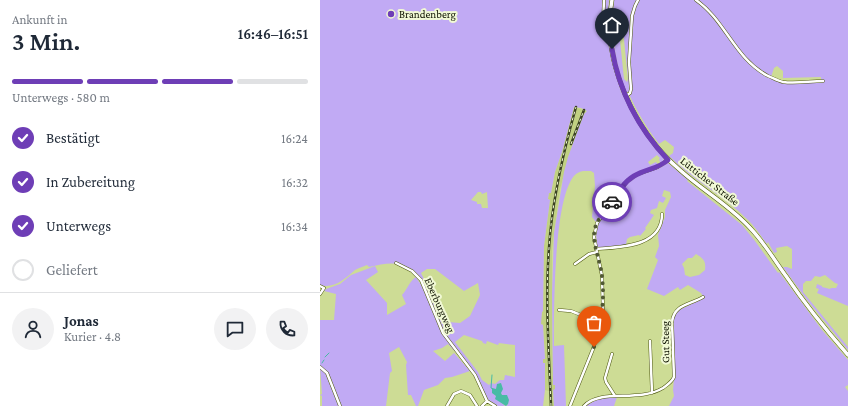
<!DOCTYPE html>
<html lang="de">
<meta charset="utf-8">
<style>
:root{--surface:#fff;--page:#f2f2f3;--text:#1f2937;--muted:#747a83;--line:#e0e1e3;--accent:#6e3eb6}
body{margin:0;font-family:"Crimson Pro",serif;background:var(--page);color:var(--text);height:100vh;display:flex;flex-direction:column;font-size:15px;white-space:nowrap}
*{box-sizing:border-box;margin:0}
p{font-size:13px;color:var(--muted)}
.icon{flex:none;width:22px;height:22px;fill:none;stroke:currentColor;stroke-width:2;stroke-linecap:round;stroke-linejoin:round}
.map{position:relative;flex:1;overflow:hidden}
.panel{display:flex;flex-direction:column;background:var(--surface);width:320px}
.panel>*{flex:none}
.pin{position:absolute;display:grid;place-items:center;width:34px;height:34px;color:#fff;margin:-41px -17px;border-radius:50% 50% 50% 0;rotate:-45deg;box-shadow:0 0 4px #0007}
.pin .icon{rotate:45deg}
.courier{position:absolute;display:grid;place-items:center;width:40px;height:40px;margin:-20px;border:3px solid #6e3eb6;border-radius:50%;background:#fff;color:#222;box-shadow:0 1px 5px #0007}
.summary em{font-style:normal;font-weight:600}
.summary div{display:flex;flex-direction:column-reverse}
.summary{display:flex;align-items:center;justify-content:space-between;height:68px;padding:0 12px}
h1{font-size:26px;font-weight:600;line-height:30px}
.bar{display:grid;grid-template-columns:repeat(4,1fr);gap:6px 4px;align-content:center;height:48px;padding:0 12px}
.bar i{height:5px;border-radius:3px;background:var(--line)}
.bar .on{background:var(--accent)}
.bar p{grid-column:span 4}
.line{display:flex;align-items:center;gap:10px;padding:0 12px;border-top:1px solid var(--line)}
.line div{flex:1}
.round{display:grid;place-items:center;flex:none;width:42px;height:42px;border-radius:21px;background:var(--page)}
ol{padding:0 12px;list-style:none}
li{display:flex;align-items:center;gap:12px;height:44px}
li p{margin-inline-start:auto}
li .icon{padding:4px;border-radius:50%;background:var(--accent);color:#fff;stroke-width:4}
li:last-child{color:var(--muted)}
li i{width:22px;height:22px;border:2px solid var(--line);border-radius:50%}
main{display:flex;flex:1;min-height:0}
.map>svg:first-child{display:block}
.built{fill:#c1d182}
.green{fill:#c1aaf4;fill-rule:evenodd}
.water{fill:#48bba5}
.lines{fill:none;stroke-linecap:round;stroke-linejoin:round}
.stream{stroke:#48bba5;stroke-width:1}
.minor-casing{stroke:#4e580f;stroke-width:3.5}
.primary-casing{stroke:#4e580f;stroke-width:4.5}
.minor{stroke:#fff;stroke-width:2.5}
.primary{stroke:#fff;stroke-width:3.5}
.rail-casing{stroke:#3b4223;stroke-width:2.5}
.rail{stroke:#f1f9d5;stroke-width:1;stroke-dasharray:3;stroke-linecap:butt}
.done{stroke:#515934;stroke-width:4;stroke-dasharray:0 7.2}
.route{stroke:#6e3eb6;stroke-width:5}
.poi-dot{fill:#6e3eb6;stroke:#f1f9d5;stroke-width:1.5}
.labels{text-anchor:middle;dominant-baseline:central;stroke-width:4;stroke-linejoin:round;paint-order:stroke}
.poi-label{font-size:11px;fill:#0e1200;stroke:#f1f9d5;text-anchor:start}
.street-label{font-size:11px;fill:#0e1200;stroke:#f1f9d5}
</style>
<main>
<section class="panel">
<div class="summary"><div><h1>3 Min.</h1><p>Ankunft in</p></div><em>16:46–16:51</em></div>
<div class="bar"><i class="on"></i><i class="on"></i><i class="on"></i><i></i><p>Unterwegs · 580 m</p></div>
<ol>
<li><svg class="icon" aria-label="check" viewBox="0 0 24 24"><path d="M5 12l5 5 9-10"/></svg>Bestätigt<p>16:24</p></li>
<li><svg class="icon" aria-label="check" viewBox="0 0 24 24"><path d="M5 12l5 5 9-10"/></svg>In Zubereitung<p>16:32</p></li>
<li><svg class="icon" aria-label="check" viewBox="0 0 24 24"><path d="M5 12l5 5 9-10"/></svg>Unterwegs<p>16:34</p></li>
<li><i></i>Geliefert</li>
</ol>
<div class="line" style="height:72px"><a class="round"><svg class="icon" aria-label="person" viewBox="0 0 24 24"><circle cx="12" cy="8" r="4"/><path d="M4 21q1-7 8-7t8 7"/></svg></a><div><b>Jonas</b><p>Kurier · 4.8</p></div><a class="round"><svg class="icon" aria-label="chat" viewBox="0 0 24 24"><path d="M4 5h16v11H9l-5 4z"/></svg></a><a class="round"><svg class="icon" aria-label="phone" viewBox="0 0 24 24"><path d="M5 4h4l2 5-3 2q2 4 5 5l2-3 5 2v4C11 20 4 13 5 4z"/></svg></a></div>
</section>
<div class="map">
<svg width="528" height="406" viewBox="0 0 528 406">
<rect width="100%" height="100%" fill="#cddc95"/>
<path class="built" d="M254 107 266 111 252 146 240 189 234 233 232 249V330L233 385H235V390H233L234 406H229V391L225 390V363H223V359H225L223 325 220 323 222 312 223 311 224 246 230 200 228 199 229 193H231L235 172 242 152Z"/>
<path class="green" d="M0 0H289L287 27 284 26 285 18 282 19 281 22 283 30 287 31 291 59 301 92 315 118 333 146 343 157 344 161 342 163 340 162 339 159 340 158 337 155 328 162 330 165 336 162 338 165 318 173 307 179 276 222 272 217 275 186 274 173 271 171C266 171 261 170 256 174 233 193 234 314 234 346L244 345 246 406H234L233 390 235 389V385H233L232 294 234 233 244 172 248 157 264 114 267 111 261 108 254 107 242 152 235 172 231 193H229L228 199 230 200 224 246 223 311 222 312 221 324 223 325 225 359H223V363H225V390L223 406H186L188 404 184 396 182 395 177 387 174 394 185 406H178L168 400 155 373 128 344 122 348 113 351 125 361 134 353 150 371 132 377 125 378 118 385 104 390 98 406H96L91 395H88L86 365 87 362 79 347 69 353 72 371 70 373 66 406H21L7 372 0 366V320H14L16 294 4 291 6 289 20 284 31 275 55 266 58 272 46 280 67 303V315L86 304 82 295C87 290 90 280 96 277L103 288 111 292 128 322 140 323 150 316 160 295 158 283 144 291 115 269H107L101 273 106 283 104 284C90 260 72 261 49 267L47 265C43 267 38 268 35 270 25 279 14 289 0 285ZM158 192H161L162 194 167 192 168 208H162L161 204H157V202L151 200ZM144 335 162 341 163 343 166 344 167 341 178 345 179 343 195 345V377L185 375 184 380H180L175 384 171 383 169 385 162 380 158 372 135 342Z
M294 0H528V306L497 293 499 289 496 288 497 284 502 286V287L510 289 511 288H516L518 284 515 283 505 275 500 277 495 276 491 281H486L483 284V292L528 347V350L487 300 463 267H467L472 269V249L467 246 456 248 457 252 454 253 448 242 447 244C441 236 435 227 428 220 404 196 373 180 349 156L353 153 354 147 345 140 339 144C327 128 317 112 308 92H306C295 62 290 32 294 0ZM300 20H302L308 79 307 82 304 79 298 21ZM457 66 463 71V78L501 77V81H461L451 77 454 68Z
M348 163 368 180 367 181 422 225 435 241 458 273 459 272 502 330 528 360V385L525 387 528 391V406H349L354 396 353 390 354 379 353 319 357 311 384 298 381 293 368 285 360 290 358 287 344 296 327 289 338 260 335 257 339 246 338 235 345 217V210L351 197 350 192 344 190 342 196 346 198 343 203 339 201 337 208 331 210 330 213 334 215 325 228 326 229 320 236 319 235 310 237 307 239 306 245 277 248 276 232 280 220 305 186 319 175 342 167ZM376 254C384 259 386 261 385 270L379 275 370 277 365 275 364 268 362 264 368 258H372Z
M0 367 6 373 19 406H2V396L0 395 2 394Z
M288 397H297L294 406H266L276 400Z"/>
<path class="water" d="M181 383 183 389 181 393 182 395H187L189 400 188 404 186 406 175 399 176 396 172 393V388L176 389 177 384Z"/>
<g class="lines">
<path class="stream" d="M5 357 9 353
M2 363 4 360
M172 375 171 388 173 389"/>
<g class="minor-casing">
<path id="minor" d="M284 0 283 25 285 28 290 29
M376 0C406 21 414 58 448 76 453 78 458 81 463 82 476 84 490 81 503 81
M306 96 310 93 311 89 309 62 312 16 315 6 318 0
M276 249C301 247 342 247 342 214
M76 263 92 271 101 280 123 333 155 375 167 401 175 406
M255 264 269 254 277 252
M0 286 4 288 0 294
M239 310 251 311 281 323
M330 341 332 393
M292 354 285 378 286 382 295 396
M0 367 7 373 20 406
M127 406 134 394 141 391 150 395 157 406
M162 406 167 401
M250 406 273 349 281 323 283 311 282 276 274 237 277 223 308 180 318 174 338 167 348 159
M264 406C281 388 318 403 343 388 347 385 352 382 354 377L352 322C354 304 370 305 383 297"/>
</g>
<g class="primary-casing">
<path id="primary" d="M292 0C280 60 315 132 360 170 383 191 411 206 432 230 445 244 455 261 466 276 485 304 506 330 528 355"/>
</g>
<use href="#minor" class="minor"/>
<use href="#primary" class="primary"/>
<g class="rail-casing">
<path id="rail" d="M251 144 264 110
M231 406C229 353 225 300 229 248 232 200 243 153 256 107"/>
</g>
<use href="#rail" class="rail"/>
</g>
<g class="lines">
<path class="done" d="M274 347C281 324 285 301 282 277 281 261 271 243 275 228 278 218 286 210 292 202"/>
<path class="route" d="M292 202C298 192 304 182 314 176 326 169 338 169 348 160 319 129 299 91 292 49"/>
</g>
<circle class="poi-dot" cx="71" cy="14" r="4"/>
<g class="labels">
<g class="poi-label">
<text x="79" y="14">Brandenberg</text>
</g>
<g class="street-label">
<text transform="translate(390 181) rotate(38)">Lütticher Straße</text>
<text transform="translate(120 305) rotate(66)">Eberburgweg</text>
<text transform="translate(345 342) rotate(-91)">Gut Steeg</text>
</g>
</g>
</svg>
<div class="pin" style="left:274px;top:347px;background:#ea580c"><svg class="icon" aria-label="bag" viewBox="0 0 24 24"><path d="M5 8h14l-1 12H6zM9 8a3 3 0 0 1 6 0"/></svg></div>
<div class="pin" style="left:292px;top:49px;background:#1f2937"><svg class="icon" aria-label="home" viewBox="0 0 24 24"><path d="M3 11l9-7 9 7M6 9v11h12V9"/></svg></div>
<div class="courier" style="left:292px;top:202px"><svg class="icon" aria-label="car" viewBox="0 0 24 24"><path d="M5 17H2v-5l4-1 3-4h7l3 4 3 1v5h-3M9 17h6M6 11h13"/><circle cx="7" cy="17" r="2"/><circle cx="17" cy="17" r="2"/></svg></div>
</div>
</main>
